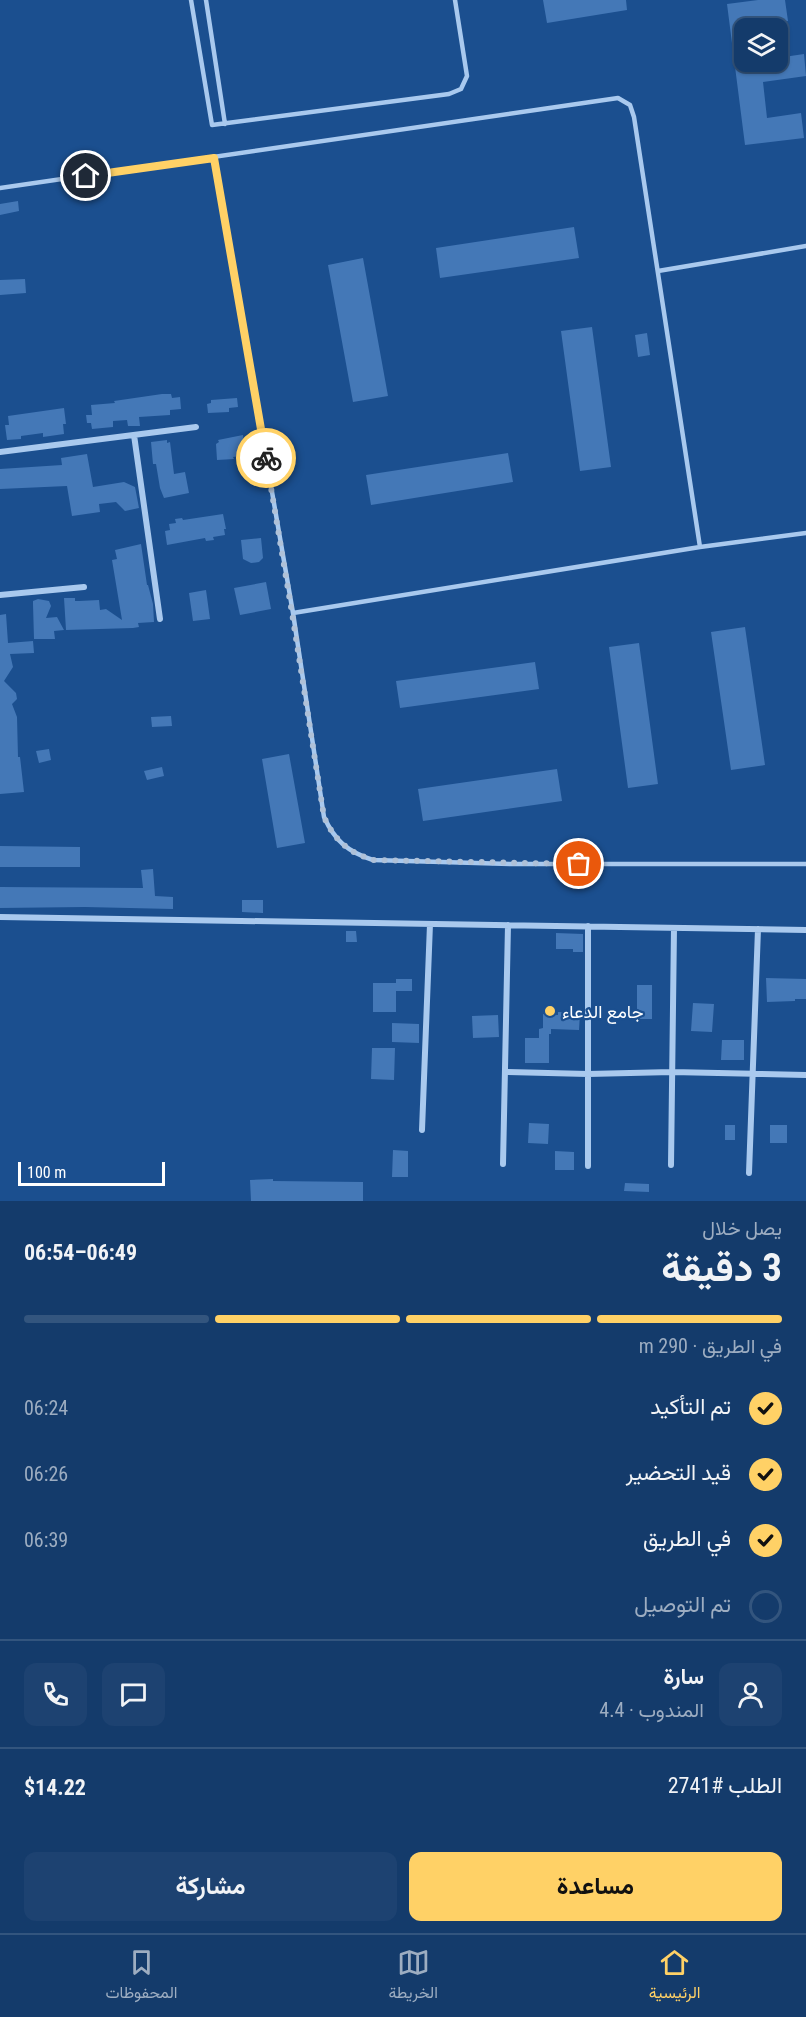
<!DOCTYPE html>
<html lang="ar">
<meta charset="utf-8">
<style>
:root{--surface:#143b6b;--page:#1d4271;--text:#f1f3f6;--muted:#9dadc1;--line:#33557e;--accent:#ffd166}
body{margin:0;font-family:"Roboto Condensed",Vazirmatn,sans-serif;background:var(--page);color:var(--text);direction:rtl;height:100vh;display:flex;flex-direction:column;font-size:22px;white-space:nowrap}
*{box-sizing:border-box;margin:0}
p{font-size:20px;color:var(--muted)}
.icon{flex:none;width:33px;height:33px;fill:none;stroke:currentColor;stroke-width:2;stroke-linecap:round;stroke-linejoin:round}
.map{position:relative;height:1201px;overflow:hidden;direction:ltr}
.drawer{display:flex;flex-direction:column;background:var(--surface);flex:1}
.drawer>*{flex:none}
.buttons{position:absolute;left:734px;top:18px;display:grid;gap:12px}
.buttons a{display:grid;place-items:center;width:54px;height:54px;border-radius:12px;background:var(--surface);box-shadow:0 2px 4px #0004,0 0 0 2px var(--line);font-size:30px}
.scale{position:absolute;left:18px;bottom:15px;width:147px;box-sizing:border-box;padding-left:6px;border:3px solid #fff;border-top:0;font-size:16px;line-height:21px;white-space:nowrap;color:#fff;-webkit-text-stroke:4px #1b4f8f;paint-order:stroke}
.pin{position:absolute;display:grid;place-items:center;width:51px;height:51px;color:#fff;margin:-26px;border:3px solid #fff;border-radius:50%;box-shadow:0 2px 6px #0007}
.courier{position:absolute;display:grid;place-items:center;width:60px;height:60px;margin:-30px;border:4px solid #ffd166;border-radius:50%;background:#fff;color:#222;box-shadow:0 2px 8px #0007}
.summary em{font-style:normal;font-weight:700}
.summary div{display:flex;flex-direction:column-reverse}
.summary{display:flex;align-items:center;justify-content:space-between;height:102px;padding:0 24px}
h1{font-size:39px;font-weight:700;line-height:45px}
.bar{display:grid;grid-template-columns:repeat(4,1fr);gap:9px 6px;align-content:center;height:72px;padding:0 24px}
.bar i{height:8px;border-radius:4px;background:var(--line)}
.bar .active{background:var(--accent)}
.bar p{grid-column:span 4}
.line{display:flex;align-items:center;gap:15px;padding:0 24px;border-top:2px solid var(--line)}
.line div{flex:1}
.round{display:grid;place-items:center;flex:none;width:63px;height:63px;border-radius:12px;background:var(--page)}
ol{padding:0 24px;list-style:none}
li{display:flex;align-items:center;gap:18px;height:66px}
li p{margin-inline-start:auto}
li .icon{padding:6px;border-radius:50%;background:var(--accent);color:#111;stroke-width:4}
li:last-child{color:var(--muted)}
li i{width:33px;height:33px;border:3px solid var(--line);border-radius:50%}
.primary-button{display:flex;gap:12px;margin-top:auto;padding:12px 24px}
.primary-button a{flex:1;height:69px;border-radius:12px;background:var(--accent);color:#111;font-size:24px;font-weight:700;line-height:69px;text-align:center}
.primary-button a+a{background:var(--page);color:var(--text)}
.tab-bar{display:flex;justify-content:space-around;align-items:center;height:84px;border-top:2px solid var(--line);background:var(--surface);font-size:16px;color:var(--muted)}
.tab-bar a{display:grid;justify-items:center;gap:3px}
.tab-bar .active{color:var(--accent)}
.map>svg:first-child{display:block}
.building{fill:#4478b7}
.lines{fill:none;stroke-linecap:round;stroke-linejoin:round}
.service{stroke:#a9c9ee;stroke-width:4.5}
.minor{stroke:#a9c9ee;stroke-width:6}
.done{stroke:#afc1d8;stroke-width:6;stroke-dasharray:0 10.8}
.route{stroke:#ffd166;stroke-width:8}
.poi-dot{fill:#ffd166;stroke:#1b4f8f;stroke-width:2}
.labels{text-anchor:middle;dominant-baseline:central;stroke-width:4.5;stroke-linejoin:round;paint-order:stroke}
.poi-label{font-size:18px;fill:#fff;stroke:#1b4f8f;text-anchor:start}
</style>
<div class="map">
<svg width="806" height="1201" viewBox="0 0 806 1201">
<rect width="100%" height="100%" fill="#1b4f8f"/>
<path class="building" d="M543 0H626L627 10 547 23Z
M758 0H785L788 21 756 25V28H744V62H777V58L804 54 806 76 763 82 767 118 801 113 804 138 745 145 727 4Z
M18 201 19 211 0 215V204Z
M574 227 579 258 440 278 436 248Z
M363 258 388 396 353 402 328 265Z
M25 279 26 293 0 295V280Z
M592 327 611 467 580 471 561 331Z
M647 333 650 355 638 357 635 335Z
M162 394H171L172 398 180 397 181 409 170 410V415L139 417 140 426H128L127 420 113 421V427L92 429 91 423H87L86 415H92L91 405 115 403 114 401Z
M237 398 238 407 229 408V412L208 413 207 404 211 403V400Z
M64 408 66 424H63L64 434 43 437V433L21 436V439L7 440 5 425H9L8 416Z
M243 435 244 443 248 442 250 455 233 457 234 459 217 460 216 444 219 442 218 440Z
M167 440V443L170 442 174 474 185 472 189 493 164 498 160 488 156 464H153L151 442Z
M508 453 513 482 371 505 366 475Z
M87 454 93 487 124 482 135 487 139 508 125 511 116 502 99 504 100 512 72 516 67 486 0 489V469L62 465 61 458Z
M223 514 226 529H224L225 535 213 537 214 540 206 541 205 538 167 545 165 531 170 530 169 524 176 523 175 519 182 518 183 520Z
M261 538 263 558 259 562 251 563 243 559 241 540Z
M141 544 147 585H148L153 604 154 622 138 623 139 627 133 628 66 630 64 598H75V601H79L99 600 100 610 106 609 122 620 112 560 117 559 115 550Z
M266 582 271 609 240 615 234 588Z
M206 590 210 619 193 621 189 593Z
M38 599 49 601 51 606 46 618 57 617 64 630 54 631 55 639H34L33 604V601Z
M6 614 8 643 33 641 34 653 10 654 13 667 4 681 16 693 17 699 12 704 17 717 18 757H20L24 792 0 794V615Z
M745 627 765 765 731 770 711 632Z
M639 643 658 784 628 788 609 647Z
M535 662 539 689 400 708 396 681Z
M171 716 172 726 152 727 151 717Z
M49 749 51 760 39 763 36 751Z
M289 754 305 843 277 848 262 759Z
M162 767 164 776 147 780 144 771Z
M557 769 562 801 423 821 418 789Z
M0 846 80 847V867H0Z
M153 869 155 896 173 897V909L85 907 0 908V887L143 888 141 870Z
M242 900H263V913L242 912Z
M346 931H356L357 942H346Z
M556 933 583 934V952H573V949H556Z
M766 978 806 979V999H795V1001L767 1002Z
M396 979H412V991H396V1012H373V983H396Z
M637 985H652V1019H637Z
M693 1003 714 1004 712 1032 691 1031Z
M558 1012 580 1013 579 1030 551 1029V1034H549V1063H525V1038H539V1029L543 1028V1014L558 1015Z
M498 1015 499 1037 473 1038 472 1016Z
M392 1023 419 1024V1043L392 1042Z
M722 1040H744V1060H721Z
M372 1048H395L394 1080 371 1079Z
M529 1123 549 1124 548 1144 528 1143Z
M725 1125H735V1140H725Z
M770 1125H787V1143H770Z
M393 1150 408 1151V1177H392Z
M555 1151 574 1152V1170H555Z
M273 1179V1181L363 1182V1201H251L250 1180Z
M625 1183 649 1184V1192L624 1191Z"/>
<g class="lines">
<path class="service" d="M191 0 212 125 449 94 461 89 467 76 455 0
M206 0 225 124
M214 157 293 613 324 817C335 841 348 852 373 860L511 864H806
M0 188 618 98 630 105 634 117 700 547
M658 271 806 246
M293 613 700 547 806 533"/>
<path class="minor" d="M134 435 160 619
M0 452 196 427
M0 595 84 587
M0 917 806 930
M588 926V1166
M505 1072 588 1074 672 1072 806 1075
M422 1130 430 924
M503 1164 508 925
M671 1165 674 928
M749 1173 758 929"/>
</g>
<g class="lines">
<path class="done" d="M266 458 292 613 324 817C335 841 348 852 373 860L579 864"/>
<path class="route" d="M86 176 214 158 266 458"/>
</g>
<circle class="poi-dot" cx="550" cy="1011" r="6"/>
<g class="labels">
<g class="poi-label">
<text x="562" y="1011">جامع الدعاء</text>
</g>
</g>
</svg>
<div class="buttons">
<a><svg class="icon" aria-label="layers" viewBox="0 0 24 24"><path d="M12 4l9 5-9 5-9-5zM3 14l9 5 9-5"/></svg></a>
</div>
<div class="scale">100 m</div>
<div class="pin" style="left:579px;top:864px;background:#ea580c"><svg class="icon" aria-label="bag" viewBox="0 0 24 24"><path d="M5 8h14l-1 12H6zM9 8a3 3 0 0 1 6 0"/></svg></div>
<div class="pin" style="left:86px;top:176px;background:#1f2937"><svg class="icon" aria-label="home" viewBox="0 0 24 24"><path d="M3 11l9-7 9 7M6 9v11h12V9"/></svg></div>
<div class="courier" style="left:266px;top:458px"><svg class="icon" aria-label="bike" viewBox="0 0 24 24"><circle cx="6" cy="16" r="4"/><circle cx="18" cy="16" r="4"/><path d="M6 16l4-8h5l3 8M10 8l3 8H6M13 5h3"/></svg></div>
</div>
<section class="drawer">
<div class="summary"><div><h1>3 دقيقة</h1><p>يصل خلال</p></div><em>06:49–06:54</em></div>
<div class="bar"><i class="active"></i><i class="active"></i><i class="active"></i><i></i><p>في الطريق · 290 m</p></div>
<ol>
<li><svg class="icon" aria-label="check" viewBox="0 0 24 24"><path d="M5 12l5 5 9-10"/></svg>تم التأكيد<p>06:24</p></li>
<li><svg class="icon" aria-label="check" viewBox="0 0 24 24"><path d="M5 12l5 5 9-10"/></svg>قيد التحضير<p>06:26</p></li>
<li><svg class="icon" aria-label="check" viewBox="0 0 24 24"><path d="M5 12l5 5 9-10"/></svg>في الطريق<p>06:39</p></li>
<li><i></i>تم التوصيل</li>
</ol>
<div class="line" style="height:108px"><a class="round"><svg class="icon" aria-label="person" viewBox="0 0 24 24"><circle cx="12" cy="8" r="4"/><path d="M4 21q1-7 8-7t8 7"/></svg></a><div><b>سارة</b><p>المندوب · 4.4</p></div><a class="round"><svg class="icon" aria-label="chat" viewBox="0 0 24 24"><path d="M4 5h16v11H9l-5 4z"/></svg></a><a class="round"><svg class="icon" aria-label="phone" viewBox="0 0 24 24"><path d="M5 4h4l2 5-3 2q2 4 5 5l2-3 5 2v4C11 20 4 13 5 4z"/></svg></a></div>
<div class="line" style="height:78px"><div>الطلب #2741</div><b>$14.22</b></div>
<div class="primary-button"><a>مساعدة</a><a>مشاركة</a></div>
</section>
<nav class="tab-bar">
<a class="active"><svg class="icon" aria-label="home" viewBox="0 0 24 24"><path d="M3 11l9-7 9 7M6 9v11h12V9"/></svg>الرئيسية</a>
<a><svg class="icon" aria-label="map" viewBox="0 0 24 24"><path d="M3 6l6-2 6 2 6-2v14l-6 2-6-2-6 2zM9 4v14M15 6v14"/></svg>الخريطة</a>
<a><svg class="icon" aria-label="saved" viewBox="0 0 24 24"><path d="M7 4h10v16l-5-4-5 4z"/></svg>المحفوظات</a>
</nav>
